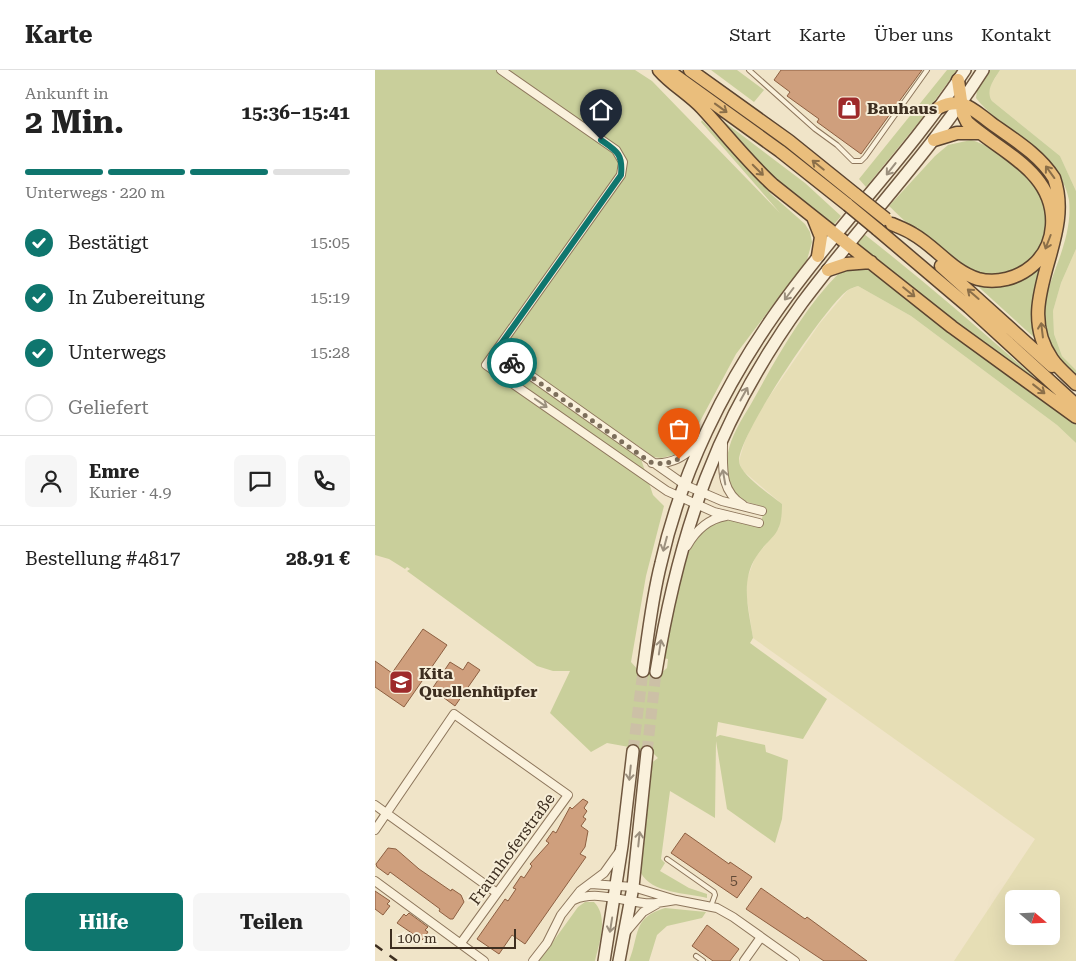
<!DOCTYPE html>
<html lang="de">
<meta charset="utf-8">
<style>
:root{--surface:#fff;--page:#f6f6f6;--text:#222;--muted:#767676;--line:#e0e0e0;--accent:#0f766e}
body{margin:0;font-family:"Roboto Serif",serif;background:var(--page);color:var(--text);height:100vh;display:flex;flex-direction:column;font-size:19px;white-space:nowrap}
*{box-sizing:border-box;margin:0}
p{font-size:16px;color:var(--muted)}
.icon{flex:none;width:28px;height:28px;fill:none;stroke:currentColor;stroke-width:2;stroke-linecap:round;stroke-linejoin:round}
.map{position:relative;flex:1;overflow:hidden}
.drawer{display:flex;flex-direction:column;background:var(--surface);width:375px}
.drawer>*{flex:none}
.needle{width:32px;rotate:109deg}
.buttons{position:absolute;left:630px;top:820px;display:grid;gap:10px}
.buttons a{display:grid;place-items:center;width:55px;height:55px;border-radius:8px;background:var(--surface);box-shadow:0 5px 20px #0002;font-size:25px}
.scale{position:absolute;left:15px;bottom:12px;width:126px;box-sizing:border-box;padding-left:5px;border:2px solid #3d2e20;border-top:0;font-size:14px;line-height:18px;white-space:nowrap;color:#3d2e20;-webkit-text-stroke:4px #f7eed8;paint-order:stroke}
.pin{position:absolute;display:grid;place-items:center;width:42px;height:42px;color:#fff;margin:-51px -21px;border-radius:50% 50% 50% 0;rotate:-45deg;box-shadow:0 0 5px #0007}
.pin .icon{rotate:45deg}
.courier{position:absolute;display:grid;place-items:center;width:50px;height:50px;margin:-25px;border:4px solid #0f766e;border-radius:50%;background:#fff;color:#222;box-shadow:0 1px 6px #0007}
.summary em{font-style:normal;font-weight:700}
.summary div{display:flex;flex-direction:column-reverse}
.summary{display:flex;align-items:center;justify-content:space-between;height:85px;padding:0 25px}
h1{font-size:32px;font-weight:700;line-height:38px}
.bar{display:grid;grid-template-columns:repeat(4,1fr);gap:8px 5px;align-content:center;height:60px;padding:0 25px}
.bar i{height:6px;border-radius:4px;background:var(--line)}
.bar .on{background:var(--accent)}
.bar p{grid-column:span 4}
.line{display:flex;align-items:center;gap:12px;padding:0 25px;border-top:1px solid var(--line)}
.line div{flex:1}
.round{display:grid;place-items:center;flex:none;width:52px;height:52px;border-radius:8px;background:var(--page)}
ol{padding:0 25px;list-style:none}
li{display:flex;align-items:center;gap:15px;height:55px}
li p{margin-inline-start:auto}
li .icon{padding:5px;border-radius:50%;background:var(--accent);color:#fff;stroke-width:4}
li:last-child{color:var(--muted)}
li i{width:28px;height:28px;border:2px solid var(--line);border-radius:50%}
.primary-button{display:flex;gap:10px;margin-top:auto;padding:10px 25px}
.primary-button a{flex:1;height:58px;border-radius:8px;background:var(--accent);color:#fff;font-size:20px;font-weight:700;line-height:58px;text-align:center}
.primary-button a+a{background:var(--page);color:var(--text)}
header{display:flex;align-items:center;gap:30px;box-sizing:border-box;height:70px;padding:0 25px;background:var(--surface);border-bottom:1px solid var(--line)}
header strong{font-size:24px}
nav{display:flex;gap:28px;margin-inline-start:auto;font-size:18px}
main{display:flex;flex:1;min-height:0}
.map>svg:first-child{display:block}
.farmland{fill:#e6deb5;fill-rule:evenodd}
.green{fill:#c9cf9b}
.building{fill:#cf9f7d;stroke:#8d5f41}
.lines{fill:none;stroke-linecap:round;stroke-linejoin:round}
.secondary-tunnel{stroke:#ccc0a6;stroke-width:11;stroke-dasharray:11 5.5;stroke-linecap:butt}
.service-casing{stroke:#8d765c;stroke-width:6}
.minor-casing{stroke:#8d765c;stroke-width:10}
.secondary-casing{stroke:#6f573f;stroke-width:14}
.trunk-casing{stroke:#5b4430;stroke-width:15}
.service{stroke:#faf1dc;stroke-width:4}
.minor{stroke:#faf1dc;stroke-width:8}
.secondary{stroke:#faf1dc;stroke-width:11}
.trunk{stroke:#eabe7c;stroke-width:12}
.rail{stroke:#3d2e20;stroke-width:2.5;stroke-dasharray:9 9;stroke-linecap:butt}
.trunk-bridge-casing{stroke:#5b4430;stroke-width:15;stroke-linecap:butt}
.trunk-bridge{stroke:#eabe7c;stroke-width:12}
.oneway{stroke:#8b6f49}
.oneway2{stroke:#9c907e}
.done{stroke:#7c6e5b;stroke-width:5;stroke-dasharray:0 9}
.route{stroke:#0f766e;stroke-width:6}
.labels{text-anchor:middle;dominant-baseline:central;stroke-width:4;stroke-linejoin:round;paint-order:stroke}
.number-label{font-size:14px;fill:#624a37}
.poi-label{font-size:16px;font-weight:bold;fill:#3d2e20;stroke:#f7eed8;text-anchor:start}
.street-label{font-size:16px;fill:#3d2e20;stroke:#f7eed8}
</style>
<header>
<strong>Karte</strong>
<nav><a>Start</a><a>Karte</a><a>Über uns</a><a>Kontakt</a></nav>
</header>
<main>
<section class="drawer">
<div class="summary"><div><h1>2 Min.</h1><p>Ankunft in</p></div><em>15:36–15:41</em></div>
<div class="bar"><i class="on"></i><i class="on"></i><i class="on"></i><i></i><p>Unterwegs · 220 m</p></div>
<ol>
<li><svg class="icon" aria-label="check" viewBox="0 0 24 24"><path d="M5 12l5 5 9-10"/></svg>Bestätigt<p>15:05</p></li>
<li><svg class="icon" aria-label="check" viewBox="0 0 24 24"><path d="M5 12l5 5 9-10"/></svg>In Zubereitung<p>15:19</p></li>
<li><svg class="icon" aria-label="check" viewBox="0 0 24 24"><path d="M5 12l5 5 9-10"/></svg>Unterwegs<p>15:28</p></li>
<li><i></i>Geliefert</li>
</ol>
<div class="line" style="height:90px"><a class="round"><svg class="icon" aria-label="person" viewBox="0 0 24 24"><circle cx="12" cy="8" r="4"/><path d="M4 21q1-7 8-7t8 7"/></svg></a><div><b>Emre</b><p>Kurier · 4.9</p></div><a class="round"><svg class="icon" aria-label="chat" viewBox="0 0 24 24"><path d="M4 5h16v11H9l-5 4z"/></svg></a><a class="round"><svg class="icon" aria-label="phone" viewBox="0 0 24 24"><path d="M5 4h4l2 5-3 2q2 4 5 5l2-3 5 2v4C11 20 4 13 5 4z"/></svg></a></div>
<div class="line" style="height:65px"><div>Bestellung #4817</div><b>28.91 €</b></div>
<div class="primary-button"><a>Hilfe</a><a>Teilen</a></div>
</section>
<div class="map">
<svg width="701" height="891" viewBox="0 0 701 891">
<rect width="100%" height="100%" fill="#f0e4c8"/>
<path class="farmland" d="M625 0H701V121L685 86 617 31 614 25V18Z
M701 179V300L687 286 679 264 678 241 686 213Z
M483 216 536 246 682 355 701 373V891H579L660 769 378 568 372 529V509L380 488 404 458 407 434 367 400 364 391 369 374 379 349 445 253 473 220ZM639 829H676V866H639Z"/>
<path class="green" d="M0 0H260L277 11 405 143 326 52 327 50 397 125 430 154 435 162 437 172 432 190 361 284 314 372 299 385 286 388 278 387 261 374 278 425 289 436 271 506 256 592 264 601 284 605 292 598 293 589 288 588C293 564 309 478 324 463 329 457 340 453 347 451 359 448 373 454 385 456L390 437C380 434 366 432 359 423 351 412 351 396 353 383 356 366 367 349 376 334 401 289 428 239 465 202 478 196 491 198 504 204L701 354V373L682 355 536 246 483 216C480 217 476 218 473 220 451 235 363 366 364 391 365 405 396 425 407 434 407 468 397 463 381 487 365 511 374 542 378 568L375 573 452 629 428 669 343 652 341 667 345 665 390 675 391 682 413 690 407 749 400 773 352 739 341 671 340 748 295 721 286 789 290 793 285 801 314 818 332 824V828C312 823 276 823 266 803L275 694 283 688 276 681 232 673 216 682 175 643 195 601H178L162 596 32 501 35 499 32 497 30 499 14 489 0 485Z
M336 0H362L389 20 379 32Z
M572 0H582L544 52 491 117 484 109Z
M613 0H625C619 10 610 20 617 31L685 86 701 121V179L686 213 678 241 679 264 687 286 701 300V310C628 245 701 199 694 130 685 82 628 63 601 28L602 20Z
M339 44 430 113 466 146 457 157 400 110Z
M596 70C624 78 663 107 671 136 673 140 672 147 671 151 671 185 640 210 606 204 579 199 534 155 514 136L560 86 573 75Z
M649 87C701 159 646 193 663 271L597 211C647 224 693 184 679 132 674 114 661 100 647 88Z
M489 164C548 210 603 258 659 307L658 310 617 281 480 175Z
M210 832H219C234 847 224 873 220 891H164L203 837Z
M290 838 331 842 327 848 292 856 282 865 274 891H254C265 864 257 848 290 838Z"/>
<path class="building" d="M406 0H547L486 84 442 52 444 49 412 26 415 22 399 10Z
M48 559 72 575 29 637 0 617V591L17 603Z
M75 592 88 600 93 592 105 600 80 636 57 619Z
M208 729 213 732 209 738 212 741 208 747 211 749 206 756 213 761 210 777 205 784 211 787 150 874 137 865 124 884 102 869 130 829 133 831 141 819 138 818 146 806 149 808 157 796 155 794 174 773 171 771 178 761 181 763 195 737 197 739Z
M310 763 354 794 355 792 377 807 362 828 296 783Z
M13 778 21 779 44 799 76 821 77 819 86 825 89 832 78 849H75L64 841 65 839 15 802 13 805 2 797 1 794Z
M386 818 430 849 432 847 492 891H449L371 839Z
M0 821 15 831 12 834 15 836 8 845 0 839Z
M34 843 53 857 50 860 53 862 47 870 22 853 29 844 31 846Z
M332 855 364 879 355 891H338L317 876Z"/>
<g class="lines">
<path class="secondary-tunnel" d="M258 681 268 601
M272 682 281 602"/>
<g class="service-casing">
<path id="service" d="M374 0 440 59 462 75 478 91H486L490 87 552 0
M292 789 339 822 340 825 336 836
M321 886 328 891"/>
</g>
<g class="minor-casing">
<path id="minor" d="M126 0 241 80 248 92 246 105 111 295 292 421 339 442 384 453
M121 281 310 415 347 431 387 441
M348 374C348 398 345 421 368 435
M277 393C299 395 310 385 326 372
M312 476C321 460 333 449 351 446
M0 735 122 823
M0 760 79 644 193 725 86 873
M0 811 109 891
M216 814 258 817 301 830 342 838 358 847 420 891
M199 830C220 820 247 831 269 833 280 834 290 832 301 830
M251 862 268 842 282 834
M158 891 172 873 186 845 205 821 229 803 244 782
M369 891 386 867"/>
</g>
<g class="secondary-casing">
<path id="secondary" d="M268 601C273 565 277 528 286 493 306 403 349 316 402 241 461 157 534 85 590 0
M281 602C304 461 342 350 427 233 486 154 555 83 608 0
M229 891 247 776 258 681
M244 891 258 817 272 682"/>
</g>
<g class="trunk-casing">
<path id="trunk" d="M284 0C297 15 314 24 327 38 351 64 372 91 398 115L577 257 701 347
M315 0 414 71 481 125
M294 1 405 81 473 135
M563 38C587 26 597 39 616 53 638 69 664 84 679 108 701 171 636 230 677 289 683 298 693 306 701 314
M559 70 582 63H605
M438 147 446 167 443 186
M517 154C524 157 532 160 538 164 561 177 577 201 603 209 622 214 643 208 657 196 669 186 676 171 677 156 681 102 625 82 592 52L588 44 583 10
M502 159 594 237 701 335
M566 196 677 296
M453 200 471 194 496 192"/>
</g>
<use href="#service" class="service"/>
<use href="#minor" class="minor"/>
<use href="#secondary" class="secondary"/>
<use href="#trunk" class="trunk"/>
<path class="rail" d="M0 875 22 891"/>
<g class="trunk-bridge-casing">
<path id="trunk-bridge" d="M481 125 511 149
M473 135 502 159"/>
</g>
<use href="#trunk-bridge" class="trunk-bridge"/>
</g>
<defs><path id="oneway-shaft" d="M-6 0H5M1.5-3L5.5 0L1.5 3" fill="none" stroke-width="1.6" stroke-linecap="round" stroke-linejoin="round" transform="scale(1.25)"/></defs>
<g class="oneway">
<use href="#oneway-shaft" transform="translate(346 38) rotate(36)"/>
<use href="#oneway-shaft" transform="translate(443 95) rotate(-141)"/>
<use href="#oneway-shaft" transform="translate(383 100) rotate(45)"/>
<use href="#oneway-shaft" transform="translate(675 102) rotate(-126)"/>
<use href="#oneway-shaft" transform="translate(673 172) rotate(111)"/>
<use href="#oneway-shaft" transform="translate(534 222) rotate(39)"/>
<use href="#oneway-shaft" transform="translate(598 224) rotate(-139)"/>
<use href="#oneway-shaft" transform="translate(667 260) rotate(-97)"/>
<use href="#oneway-shaft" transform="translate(664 319) rotate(38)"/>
</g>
<g class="oneway2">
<use href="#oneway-shaft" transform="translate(516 99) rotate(128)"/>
<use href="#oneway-shaft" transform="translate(414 224) rotate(127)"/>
<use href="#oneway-shaft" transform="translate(369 324) rotate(-61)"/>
<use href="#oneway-shaft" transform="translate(166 333) rotate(35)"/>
<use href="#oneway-shaft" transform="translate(349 407) rotate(-100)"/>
<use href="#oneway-shaft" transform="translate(290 474) rotate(105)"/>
<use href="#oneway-shaft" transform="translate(285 577) rotate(-81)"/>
<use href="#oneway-shaft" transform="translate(255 703) rotate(96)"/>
<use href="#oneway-shaft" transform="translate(264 769) rotate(-84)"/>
<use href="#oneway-shaft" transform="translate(236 855) rotate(99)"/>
</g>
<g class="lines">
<path class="done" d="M137 293 275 392 289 394 304 389"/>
<path class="route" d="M137 293 121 281 246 105C248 84 242 81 226 70"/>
</g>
<defs>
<g id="shop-square" transform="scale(1.25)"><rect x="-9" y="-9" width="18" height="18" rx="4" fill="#9e2a2b" stroke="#f7eed8"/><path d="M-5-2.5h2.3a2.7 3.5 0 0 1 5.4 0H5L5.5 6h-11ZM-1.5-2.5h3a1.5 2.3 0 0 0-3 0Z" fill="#fff"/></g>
<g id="school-square" transform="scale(1.25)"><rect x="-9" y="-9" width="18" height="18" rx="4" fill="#9e2a2b" stroke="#f7eed8"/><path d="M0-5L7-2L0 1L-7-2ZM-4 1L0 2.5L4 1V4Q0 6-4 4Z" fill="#fff"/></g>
</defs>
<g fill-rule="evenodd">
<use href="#shop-square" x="474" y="38"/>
<use href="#school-square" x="26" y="612"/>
</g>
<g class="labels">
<g class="number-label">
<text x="359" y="810">5</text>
</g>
<g class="poi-label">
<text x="492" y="38">Bauhaus</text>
<text x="44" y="603">Kita<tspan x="44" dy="18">Quellenhüpfer</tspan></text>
</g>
<g class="street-label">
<text transform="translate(137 779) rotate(-54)">Fraunhoferstraße</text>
</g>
</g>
</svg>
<div class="buttons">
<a><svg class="needle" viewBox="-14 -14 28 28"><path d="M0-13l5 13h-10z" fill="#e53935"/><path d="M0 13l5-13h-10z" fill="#767676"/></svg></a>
</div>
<div class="scale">100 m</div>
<div class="pin" style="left:304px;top:389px;background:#ea580c"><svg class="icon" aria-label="bag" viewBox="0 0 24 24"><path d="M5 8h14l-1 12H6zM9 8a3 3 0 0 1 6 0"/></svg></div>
<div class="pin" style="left:226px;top:70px;background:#1f2937"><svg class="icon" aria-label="home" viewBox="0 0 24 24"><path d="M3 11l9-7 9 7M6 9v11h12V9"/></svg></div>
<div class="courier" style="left:137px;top:293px"><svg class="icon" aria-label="bike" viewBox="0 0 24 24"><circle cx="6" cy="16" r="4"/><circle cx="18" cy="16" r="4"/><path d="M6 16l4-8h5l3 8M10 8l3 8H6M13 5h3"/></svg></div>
</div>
</main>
